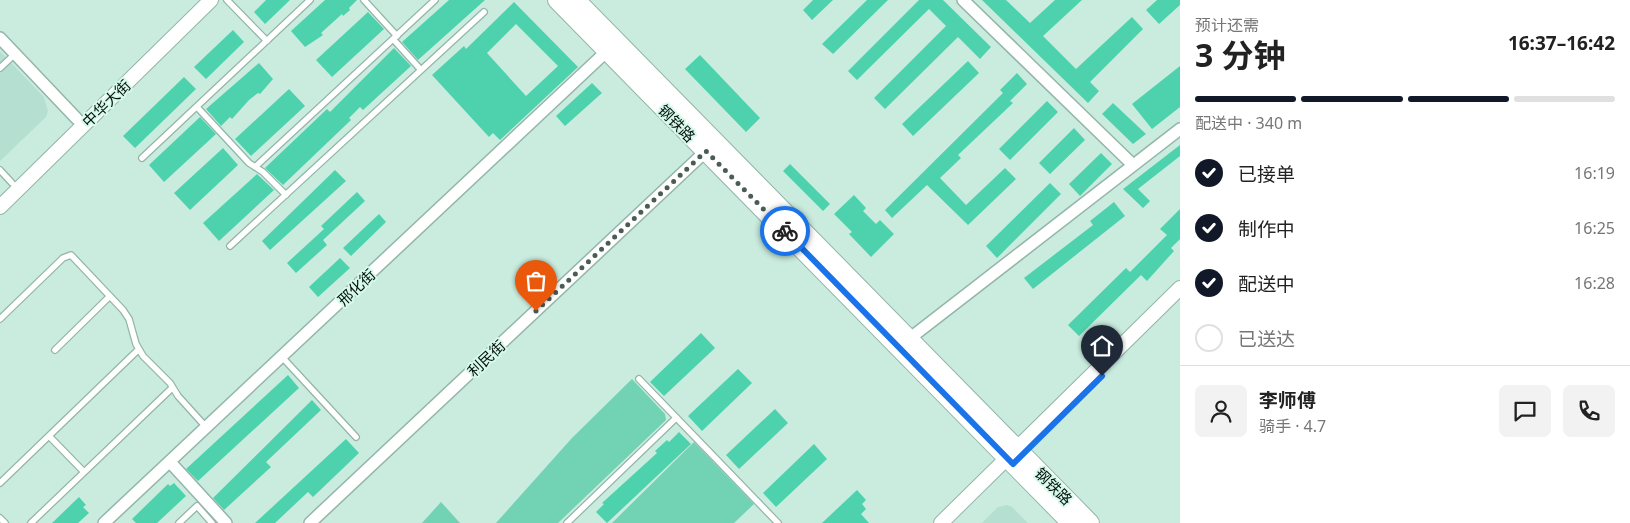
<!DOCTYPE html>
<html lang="zh">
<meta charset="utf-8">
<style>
:root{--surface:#fff;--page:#f2f2f2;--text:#222;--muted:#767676;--line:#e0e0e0;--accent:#111827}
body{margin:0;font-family:"Noto Sans","Noto Sans SC",sans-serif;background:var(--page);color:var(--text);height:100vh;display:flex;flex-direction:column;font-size:19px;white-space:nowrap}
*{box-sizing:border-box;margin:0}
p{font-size:16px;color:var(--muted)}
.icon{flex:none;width:28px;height:28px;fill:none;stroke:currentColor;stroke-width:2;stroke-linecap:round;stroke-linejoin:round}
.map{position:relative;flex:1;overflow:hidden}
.details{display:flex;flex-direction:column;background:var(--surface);width:450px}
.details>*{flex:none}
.pin{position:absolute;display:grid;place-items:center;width:42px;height:42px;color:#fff;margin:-51px -21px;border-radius:50% 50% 50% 0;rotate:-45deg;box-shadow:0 0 5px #0007}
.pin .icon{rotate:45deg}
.courier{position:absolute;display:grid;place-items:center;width:50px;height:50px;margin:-25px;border:4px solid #1a73e8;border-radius:50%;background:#fff;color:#222;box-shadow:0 1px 6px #0007}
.headline em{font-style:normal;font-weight:700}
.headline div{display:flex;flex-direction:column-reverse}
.headline{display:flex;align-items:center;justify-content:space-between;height:85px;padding:0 15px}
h1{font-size:32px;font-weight:700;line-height:38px}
.bar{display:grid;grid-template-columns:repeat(4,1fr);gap:8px 5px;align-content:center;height:60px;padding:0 15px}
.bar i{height:6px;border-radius:4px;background:var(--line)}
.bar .on{background:var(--accent)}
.bar p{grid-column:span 4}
.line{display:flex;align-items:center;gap:12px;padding:0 15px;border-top:1px solid var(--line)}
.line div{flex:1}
.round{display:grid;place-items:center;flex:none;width:52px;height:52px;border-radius:8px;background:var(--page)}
ol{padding:0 15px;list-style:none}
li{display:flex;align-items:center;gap:15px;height:55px}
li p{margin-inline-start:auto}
li .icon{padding:5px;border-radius:50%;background:var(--accent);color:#fff;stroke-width:4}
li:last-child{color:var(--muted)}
li i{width:28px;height:28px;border:2px solid var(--line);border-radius:50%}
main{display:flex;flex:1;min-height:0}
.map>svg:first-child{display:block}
.built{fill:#b5e0d1}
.green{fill:#71d2b4}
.building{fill:#4dd2ad;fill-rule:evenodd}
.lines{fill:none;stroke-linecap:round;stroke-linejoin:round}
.service-casing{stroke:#94b5a9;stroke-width:8}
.minor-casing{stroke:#94b5a9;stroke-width:14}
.tertiary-casing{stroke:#94b5a9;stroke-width:16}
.primary-casing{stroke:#94b5a9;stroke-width:20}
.service{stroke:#fff;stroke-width:5.5}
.minor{stroke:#fff;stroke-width:11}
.tertiary{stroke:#fff;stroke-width:14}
.primary{stroke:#fff;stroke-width:18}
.done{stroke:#495c55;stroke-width:5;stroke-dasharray:0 9}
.route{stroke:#1a73e8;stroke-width:6}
.labels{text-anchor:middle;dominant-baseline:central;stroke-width:4;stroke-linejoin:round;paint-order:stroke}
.street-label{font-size:15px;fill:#040e0a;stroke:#d6f9ec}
</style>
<main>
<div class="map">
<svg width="1180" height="523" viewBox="0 0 1180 523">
<rect width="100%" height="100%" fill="#c9ecdf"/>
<path class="built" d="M0 51 44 97 48 111 46 117 0 161Z
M1007 505 1012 507 1028 523H982L998 507Z"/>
<path class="green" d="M632 379 665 414 666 420 558 523H496L572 438Z
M694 442 754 504 734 523H612Z
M441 502 460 523H422Z"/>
<path class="building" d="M266 0H290L265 24 254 12Z
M325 0H357L349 8 350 10 343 16 342 14 321 33 323 35 305 47 291 31Z
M449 0H485L418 60 402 42Z
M813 0H833L812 20 803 10Z
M867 0H888L833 54 822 44Z
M919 0H943L991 47 980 59 958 37 885 109 874 98 946 26 929 9 857 80 848 71Z
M982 0H1006L1030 23 1055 0H1082L1043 36 1076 69 1132 17 1143 29 1090 82 1099 91 1088 103Z
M1157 0H1180V5L1159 24 1146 10Z
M514 2 578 67 500 140 493 133 489 137 432 75 464 46 466 49ZM516 24 558 66 526 96 487 53Z
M368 12 384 29 332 77 316 60Z
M233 30 244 42 206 79 194 67Z
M394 48 411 66 363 110 360 107 349 118 351 120 283 185 265 168 327 109 330 112Z
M700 55 760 118 746 132 685 69Z
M968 61 979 73 913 136 902 124Z
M259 63 273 79 260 94 258 93 249 100 232 119 230 117 221 126 206 109Z
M1180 66V107L1152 129 1132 104Z
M1017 73 1027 84 1010 101 1013 103 958 155 961 158 940 178 966 205 1005 168 1016 179 968 225 927 185 892 218 885 210 1003 93 1000 90Z
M184 77 196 89 135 148 123 136Z
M592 83 602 93 565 126 556 116Z
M289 89 305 106 251 156 235 139Z
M1047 101 1058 112 1010 160 999 149Z
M1113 103 1146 134 1133 144 1102 114Z
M200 117 216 134 164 182 149 165Z
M1074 128 1085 140 1050 174 1039 163Z
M1180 145V156L1138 189 1150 201 1143 208 1123 189Z
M223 148 238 165 190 210 174 193Z
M1101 153 1112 164 1080 196 1069 184Z
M790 164 830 204 823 211 783 171Z
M335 170 346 181 270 250 262 241Z
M257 174 274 190 219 241 203 223Z
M1050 183 1061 194 997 258 986 246Z
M357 192 365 201 323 240 327 245 296 273 287 263 324 229 321 226Z
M854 195 866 208 863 211 876 224 880 220 894 234 871 257 849 234 852 232 834 214Z
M1114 202 1125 216 1033 289 1024 278 1093 225 1090 221Z
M1180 209V239L1171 248 1174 251 1147 281 1141 275 1079 336 1068 325 1126 268 1130 272 1167 235 1160 229Z
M379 214 386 222 351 256 343 248Z
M340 258 350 268 318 297 309 287Z
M701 333 715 348 664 396 650 382Z
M738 369 752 383 702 431 688 416Z
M288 375 299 388 198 481 186 469Z
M312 400 321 410 266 462 271 467 224 510 213 498Z
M775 409 788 423 739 469 726 455Z
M679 432 691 444 607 523 596 512 604 504 602 503 657 453 655 451 667 440 669 442Z
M346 439 359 453 313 497 308 492 275 523H255Z
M814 444 827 459 776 507 763 493Z
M174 483 186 496 157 523H136L132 519 168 484 170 486Z
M857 490 866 500 862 504 866 509 861 514 869 523H822Z
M79 497 86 505 83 507 89 513 78 523H52Z"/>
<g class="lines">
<g class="service-casing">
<path id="service" d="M227 0 267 41
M364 0 397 36
M393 39 421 70
M0 68 15 54
M197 107 249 163 263 172 286 195
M142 158 310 0
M255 167 435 0
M0 170 12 183
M230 246 484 12
M0 319 63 258 71 255 123 310 129 319 136 344 143 356 170 383 178 396 206 427
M55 350 110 296
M282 357 356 437
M639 379 778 523
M49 436 84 472
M0 483 139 349
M0 518 5 523
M31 523 172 388
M179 523 197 506 212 523
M567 523 676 418"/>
</g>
<g class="minor-casing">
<path id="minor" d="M963 0 1132 164
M0 38 77 119
M909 339 1180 129
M170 462 226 523
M104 523 607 51
M310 523 706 151"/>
</g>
<g class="tertiary-casing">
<path id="tertiary" d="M0 207 211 0
M941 523 1180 288"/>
</g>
<g class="primary-casing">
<path id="primary" d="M557 0 1071 523
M576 0 1090 523"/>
</g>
<use href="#service" class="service"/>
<use href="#minor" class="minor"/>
<use href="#tertiary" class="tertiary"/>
<use href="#primary" class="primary"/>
</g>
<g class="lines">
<path class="done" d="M536 311 706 151 785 231"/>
<path class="route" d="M785 231 1013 464 1102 376"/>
</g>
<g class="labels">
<g class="street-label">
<text transform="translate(106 103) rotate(-44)">中华大街</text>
<text transform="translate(677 123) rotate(46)">钢铁路</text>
<text transform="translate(356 287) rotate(-43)">邢化街</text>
<text transform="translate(486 358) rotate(-43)">利民街</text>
<text transform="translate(1054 486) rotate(45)">钢铁路</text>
</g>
</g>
</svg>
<div class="pin" style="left:536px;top:311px;background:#ea580c"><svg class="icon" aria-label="bag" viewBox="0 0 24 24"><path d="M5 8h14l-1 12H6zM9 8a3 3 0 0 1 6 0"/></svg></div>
<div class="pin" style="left:1102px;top:376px;background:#1f2937"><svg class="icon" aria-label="home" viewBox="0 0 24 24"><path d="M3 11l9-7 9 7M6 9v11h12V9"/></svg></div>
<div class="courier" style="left:785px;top:231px"><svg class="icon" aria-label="bike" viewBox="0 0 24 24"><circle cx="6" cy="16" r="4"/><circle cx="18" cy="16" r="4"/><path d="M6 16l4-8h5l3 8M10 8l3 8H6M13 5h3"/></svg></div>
</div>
<section class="details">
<div class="headline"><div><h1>3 分钟</h1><p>预计还需</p></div><em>16:37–16:42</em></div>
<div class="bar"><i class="on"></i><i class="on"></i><i class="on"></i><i></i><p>配送中 · 340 m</p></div>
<ol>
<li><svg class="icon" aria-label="check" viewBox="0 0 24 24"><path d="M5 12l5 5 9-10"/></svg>已接单<p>16:19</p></li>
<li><svg class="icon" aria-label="check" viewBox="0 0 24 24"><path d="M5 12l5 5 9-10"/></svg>制作中<p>16:25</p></li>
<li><svg class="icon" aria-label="check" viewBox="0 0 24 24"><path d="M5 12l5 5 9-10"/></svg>配送中<p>16:28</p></li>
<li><i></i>已送达</li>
</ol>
<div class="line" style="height:90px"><a class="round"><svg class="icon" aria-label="person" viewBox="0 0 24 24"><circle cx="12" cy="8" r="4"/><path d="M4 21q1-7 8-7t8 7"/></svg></a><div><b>李师傅</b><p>骑手 · 4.7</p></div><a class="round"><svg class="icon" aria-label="chat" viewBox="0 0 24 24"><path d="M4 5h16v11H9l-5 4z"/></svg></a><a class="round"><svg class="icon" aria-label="phone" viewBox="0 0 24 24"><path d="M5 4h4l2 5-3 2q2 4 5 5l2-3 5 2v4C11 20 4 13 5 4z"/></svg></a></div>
</section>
</main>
